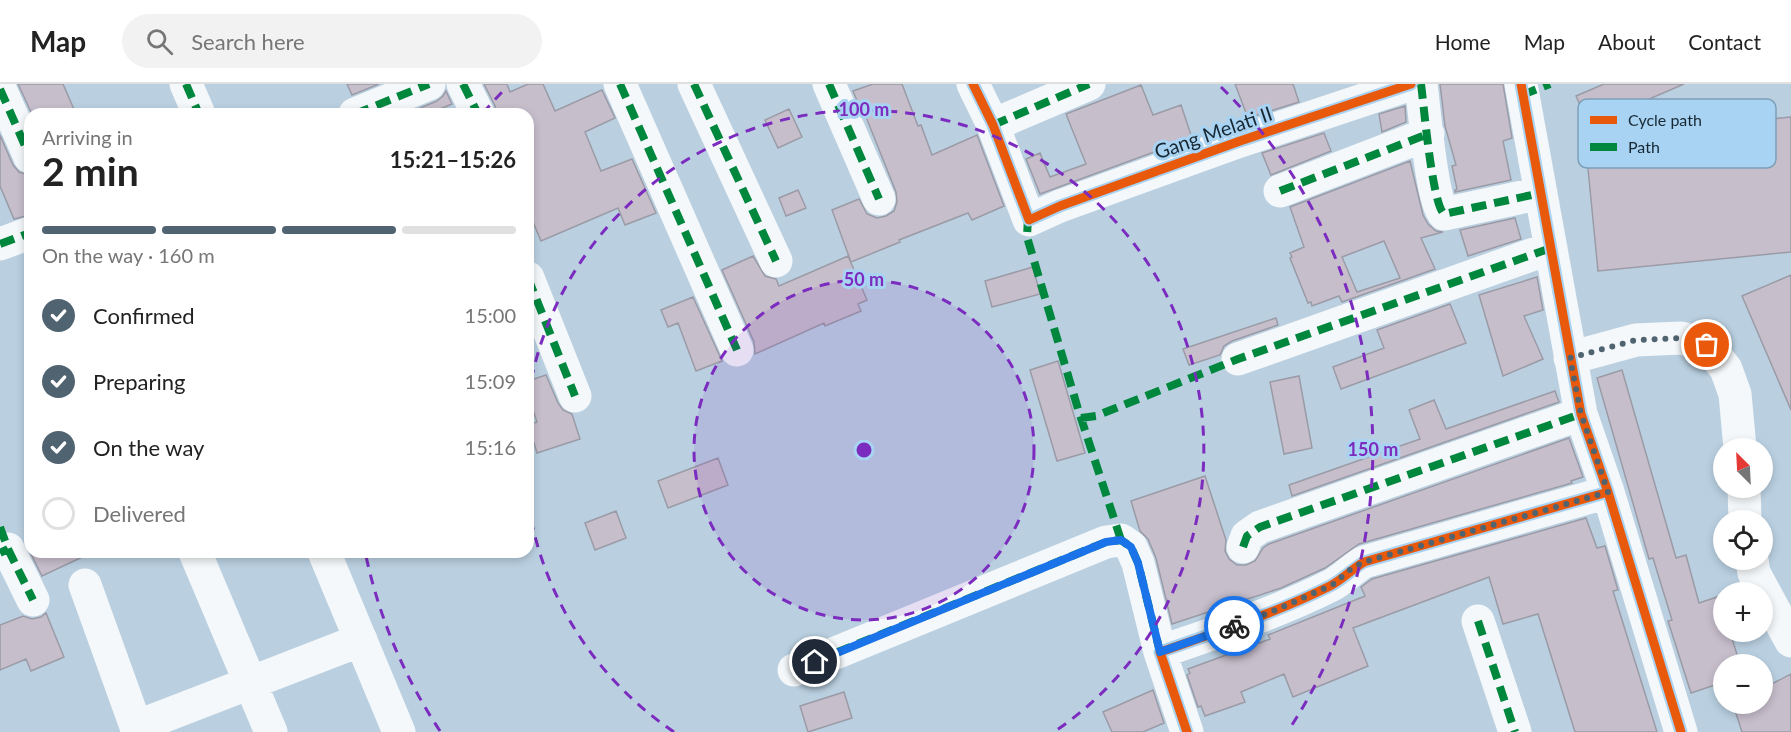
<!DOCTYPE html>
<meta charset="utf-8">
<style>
:root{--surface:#fff;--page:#f2f2f2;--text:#222;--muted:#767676;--line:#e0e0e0;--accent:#506370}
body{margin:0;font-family:Lato,sans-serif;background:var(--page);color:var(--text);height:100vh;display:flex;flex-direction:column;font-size:22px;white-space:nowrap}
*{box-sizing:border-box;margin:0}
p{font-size:20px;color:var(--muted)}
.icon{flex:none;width:33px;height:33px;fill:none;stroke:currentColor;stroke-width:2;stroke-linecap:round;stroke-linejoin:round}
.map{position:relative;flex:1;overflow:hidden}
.panel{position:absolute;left:24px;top:24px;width:510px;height:450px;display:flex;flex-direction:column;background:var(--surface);border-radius:18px;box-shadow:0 3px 9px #0003}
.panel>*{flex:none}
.needle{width:39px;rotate:336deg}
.controls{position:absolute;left:1713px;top:354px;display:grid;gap:12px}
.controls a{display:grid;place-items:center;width:60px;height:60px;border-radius:50%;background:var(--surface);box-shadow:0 3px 9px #0003;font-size:30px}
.pin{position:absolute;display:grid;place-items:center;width:51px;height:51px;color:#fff;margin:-26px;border:3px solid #fff;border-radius:50%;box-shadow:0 2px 6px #0007}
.courier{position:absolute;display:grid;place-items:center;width:60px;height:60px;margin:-30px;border:4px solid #1a73e8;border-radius:50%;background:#fff;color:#222;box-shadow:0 2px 8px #0007}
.overview em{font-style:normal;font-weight:700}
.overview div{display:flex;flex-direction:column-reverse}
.overview{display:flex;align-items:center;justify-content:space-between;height:102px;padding:0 18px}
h1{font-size:39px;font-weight:700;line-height:45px}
.bar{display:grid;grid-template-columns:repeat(4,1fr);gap:9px 6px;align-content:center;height:72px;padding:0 18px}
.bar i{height:8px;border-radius:4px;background:var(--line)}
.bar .current{background:var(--accent)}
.bar p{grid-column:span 4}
ol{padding:0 18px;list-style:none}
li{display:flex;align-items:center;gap:18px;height:66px}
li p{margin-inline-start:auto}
li .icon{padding:6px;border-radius:50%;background:var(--accent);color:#fff;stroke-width:4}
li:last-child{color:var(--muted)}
li i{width:33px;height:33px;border:3px solid var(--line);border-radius:50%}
header{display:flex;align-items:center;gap:36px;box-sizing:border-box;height:84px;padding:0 30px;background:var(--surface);border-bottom:2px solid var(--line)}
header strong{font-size:28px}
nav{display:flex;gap:33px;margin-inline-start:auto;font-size:21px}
.search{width:420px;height:54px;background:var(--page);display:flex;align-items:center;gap:15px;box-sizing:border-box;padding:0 21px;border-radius:33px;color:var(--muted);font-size:22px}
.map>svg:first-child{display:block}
.building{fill:#c7becc;stroke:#9a9ba6;stroke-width:1.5;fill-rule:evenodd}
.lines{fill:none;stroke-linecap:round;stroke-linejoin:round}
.minor{stroke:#f5f8fa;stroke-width:33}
.quiet{stroke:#00873e;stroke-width:8;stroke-dasharray:15 8;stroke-linecap:butt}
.cycleway-casing{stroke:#a9d3f2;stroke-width:13}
.cycleway{stroke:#e8590c;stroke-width:9}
.done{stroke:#506370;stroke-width:6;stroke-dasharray:0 10.8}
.route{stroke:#1a73e8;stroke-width:8}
.ring{fill:none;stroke:#7b2cbf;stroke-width:3;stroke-dasharray:10 8}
.labels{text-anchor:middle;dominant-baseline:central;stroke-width:6;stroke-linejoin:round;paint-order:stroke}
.street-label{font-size:20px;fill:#172833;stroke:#a9d3f2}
.key{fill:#a9d3f2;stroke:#7da0b9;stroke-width:1.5}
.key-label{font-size:16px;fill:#172833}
.centre{fill:#7b2cbf;stroke:#a9d3f2;stroke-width:3}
.ring-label{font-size:18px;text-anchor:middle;font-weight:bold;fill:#7b2cbf;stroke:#a9d3f2;stroke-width:6;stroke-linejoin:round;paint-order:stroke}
</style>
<header>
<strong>Map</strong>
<div class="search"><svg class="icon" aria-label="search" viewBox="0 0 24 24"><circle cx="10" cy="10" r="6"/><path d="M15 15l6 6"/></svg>Search here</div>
<nav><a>Home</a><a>Map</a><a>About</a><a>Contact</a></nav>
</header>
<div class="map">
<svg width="1791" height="648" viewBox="0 0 1791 648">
<rect width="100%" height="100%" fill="#bad0e1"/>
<path class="building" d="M18 0H63L76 30H32Z
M347 0H379L352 11Z
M484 0H507L510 8 528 0H543L555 27 602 6 615 34 585 48 601 87 632 75 656 129 625 141 618 124 541 157 528 126V30H497L495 22Z
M873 0H902L918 42 921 41 932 71 977 51 1004 122 972 136 968 129 899 156 900 158 851 178 832 126 859 115 867 130 877 134 886 132 894 127 897 118 896 108 866 33H864L853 7Z
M1235 0H1293L1299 18 1248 34Z
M1440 0H1503L1512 54 1503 57 1511 96 1455 108V106L1457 105 1452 82 1456 81 1445 42Z
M1604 0H1684L1589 41 1576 12Z
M1141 1 1153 31 1181 21 1192 54 1040 110 1026 75 1040 69 1050 93 1086 80 1066 30Z
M446 7 452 20 428 30H414L413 27 437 17 443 12Z
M1405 22 1406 38 1382 48 1379 30Z
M789 25 802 53 778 64 765 36Z
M1791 33V168L1598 187 1585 54Z
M1324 49 1331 67 1271 91 1262 69Z
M0 51 13 81 19 88 30 91V131L14 135 0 102Z
M1410 77 1423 131 1428 140 1436 147 1443 148 1421 154 1435 185 1342 218 1339 212 1312 222 1311 218 1308 219 1290 174 1292 173 1290 169 1304 163 1290 123ZM1384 157 1400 194 1357 208 1342 173Z
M798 106 806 124 786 132 779 114Z
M1515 134 1521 155 1468 172 1460 146Z
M753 172 765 192 776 195 779 202 848 172 867 216 858 220 861 227 825 242 824 239 755 270 754 258 722 186Z
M1033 183 1040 210 992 223 985 197Z
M1791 191V326L1742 212Z
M1537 193 1543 226 1524 232 1543 275 1503 292 1479 211Z
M693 213 722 277 696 287 678 239 668 243 661 226Z
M1450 220 1466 259 1341 305 1333 283 1384 264 1377 246Z
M1276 234 1278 241 1232 257 1224 262 1220 271 1189 281 1183 265Z
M1058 277 1085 369 1057 377 1030 286Z
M1622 286 1676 474 1686 471 1699 519 1720 512 1724 524V548H1730L1740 580H1724V598L1691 609 1668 537 1672 536 1653 474 1649 475 1597 294Z
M546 291 558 319 563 326 572 330 580 355 537 369 534 359 528 361V341L537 338 528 311V297Z
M1299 292 1312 364 1284 370 1270 298Z
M1555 307 1559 318 1292 412 1289 401 1420 355 1409 326 1434 316 1446 345Z
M1569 354 1583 393 1571 397 1572 399 1359 460 1325 484 1281 504 1172 540 1156 474 1148 455 1140 447 1131 417 1205 392 1226 456 1225 467 1229 475 1237 481H1246L1255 477 1263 464 1269 460Z
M718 374 728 401 668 424 658 397Z
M616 427 626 454 595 466 585 439Z
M1586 434 1597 464 1605 462 1618 506 1613 507 1657 648H1575L1538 530 1503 540 1489 493 1353 544 1368 582 1293 613 1284 590 1241 608 1245 618 1205 632 1201 622 1198 623 1187 591 1190 589 1188 585 1270 555 1268 551 1365 512 1361 503 1372 495Z
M30 468H93L42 492Z
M46 529 64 573 31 587 26 575 0 586V541L23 532 32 535 41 533Z
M1791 590V648H1742L1733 620H1762V605Z
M1153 606 1164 639 1143 648H1112L1103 628Z
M844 608 852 634 808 648 800 622Z"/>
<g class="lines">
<path class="minor" d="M186 0 199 30
M463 0 478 30
M620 0 737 266
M694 0 776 177
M829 0 879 115
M973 0 993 41 1029 136 1060 122 1240 57 1411 0
M1421 0C1424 22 1432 119 1444 130L1541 109
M1521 0 1581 330 1608 408 1681 648
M0 5 30 73
M355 30 429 0
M993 41 1089 0
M1280 107 1428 50
M0 160 30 149
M528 194 575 312
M1570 274 1636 256 1681 254 1707 261 1726 285 1735 310 1740 364
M1238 275 1551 164
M1744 404 1745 436
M1243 463 1247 452 1260 443 1581 330
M8 465 33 516
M195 468 271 648
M324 468 399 648
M1752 476 1754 489 1791 557
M85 501 138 648
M1478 537 1515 648
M794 586 1106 458 1121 456 1131 463 1138 479 1160 568
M136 643 361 556
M1187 648 1160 568C1217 548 1276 529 1330 502 1342 496 1352 485 1364 478L1608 408"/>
<path class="quiet" d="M186 0 199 30
M463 0 478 30
M620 0 737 266
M694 0 776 177
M829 0 879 115
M1421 0C1424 22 1432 119 1444 130L1541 109
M0 5 30 73
M1522 11 1550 0
M355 30 429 0
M993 41 1089 0
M1280 107 1428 50
M1028 133 1027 153 1078 325 1121 456
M0 160 30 149
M528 194 575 312
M1081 334 1096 332 1238 275 1551 164
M0 443 8 465 0 469
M1243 463 1247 452 1260 443 1581 330
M8 465 33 516
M1478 537 1515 648
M794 586 1106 458 1121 456 1131 463 1138 479 1160 568"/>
<g class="cycleway-casing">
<path id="cycleway" d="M973 0 993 41 1029 136 1060 122 1240 57 1411 0
M1521 0 1581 330 1608 408 1681 648
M1187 648 1160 568C1217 548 1276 529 1330 502 1342 496 1352 485 1364 478L1608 408"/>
</g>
<use href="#cycleway" class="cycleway"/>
</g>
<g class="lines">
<path class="done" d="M1234 542 1276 526 1332 501 1352 484 1364 478 1608 408 1581 330 1570 274 1636 256 1681 254 1707 261"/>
<path class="route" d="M815 578 1106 458 1121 456 1131 463 1138 479 1160 568 1234 542"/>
</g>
<circle cx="864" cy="366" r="170" fill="#7b2cbf" fill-opacity=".12"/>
<g class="ring">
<circle cx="864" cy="366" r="170"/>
<path d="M674 648A340 340 0 0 1 528 419M528 313A340 340 0 1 1 1054 648"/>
<path d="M440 647A509 509 0 0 1 366 472M483 29A509 509 0 0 1 507 3M1221 3A509 509 0 0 1 1288 647"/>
</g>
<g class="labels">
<g class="street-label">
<text transform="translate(1213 48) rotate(-19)">Gang Melati II</text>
</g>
</g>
<rect x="1578" y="15" width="198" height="69" rx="9" class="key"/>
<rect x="1590" y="32" width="27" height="8" fill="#e8590c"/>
<rect x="1590" y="59" width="27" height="8" fill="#00873e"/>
<g class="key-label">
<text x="1628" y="42">Cycle path</text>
<text x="1628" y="69">Path</text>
</g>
<circle cx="864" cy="366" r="9" class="centre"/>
<g class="ring-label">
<text x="864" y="32">100 m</text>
<text x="864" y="202">50 m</text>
<text x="1373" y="372">150 m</text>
</g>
</svg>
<div class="controls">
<a><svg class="needle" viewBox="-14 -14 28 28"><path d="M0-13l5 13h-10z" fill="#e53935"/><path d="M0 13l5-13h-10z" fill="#767676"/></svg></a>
<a><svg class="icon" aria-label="locate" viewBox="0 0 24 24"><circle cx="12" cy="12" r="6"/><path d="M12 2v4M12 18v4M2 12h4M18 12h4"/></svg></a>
<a>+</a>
<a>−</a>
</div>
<div class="pin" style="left:1707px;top:261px;background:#ea580c"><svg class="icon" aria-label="bag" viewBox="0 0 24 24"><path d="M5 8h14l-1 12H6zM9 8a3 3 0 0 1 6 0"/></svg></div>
<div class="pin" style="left:815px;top:578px;background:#1f2937"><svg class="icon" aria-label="home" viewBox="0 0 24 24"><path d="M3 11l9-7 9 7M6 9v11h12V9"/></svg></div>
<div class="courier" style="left:1234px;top:542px"><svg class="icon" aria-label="bike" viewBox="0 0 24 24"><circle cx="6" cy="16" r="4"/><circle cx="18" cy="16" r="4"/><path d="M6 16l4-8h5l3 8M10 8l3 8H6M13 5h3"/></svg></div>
<section class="panel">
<div class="overview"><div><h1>2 min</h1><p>Arriving in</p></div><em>15:21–15:26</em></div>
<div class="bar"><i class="current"></i><i class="current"></i><i class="current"></i><i></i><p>On the way · 160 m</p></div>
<ol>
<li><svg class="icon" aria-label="check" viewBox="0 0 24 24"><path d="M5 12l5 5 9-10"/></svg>Confirmed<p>15:00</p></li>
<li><svg class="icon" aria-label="check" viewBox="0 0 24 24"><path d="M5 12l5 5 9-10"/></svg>Preparing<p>15:09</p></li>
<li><svg class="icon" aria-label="check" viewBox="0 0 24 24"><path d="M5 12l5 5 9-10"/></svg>On the way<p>15:16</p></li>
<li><i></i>Delivered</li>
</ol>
</section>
</div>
